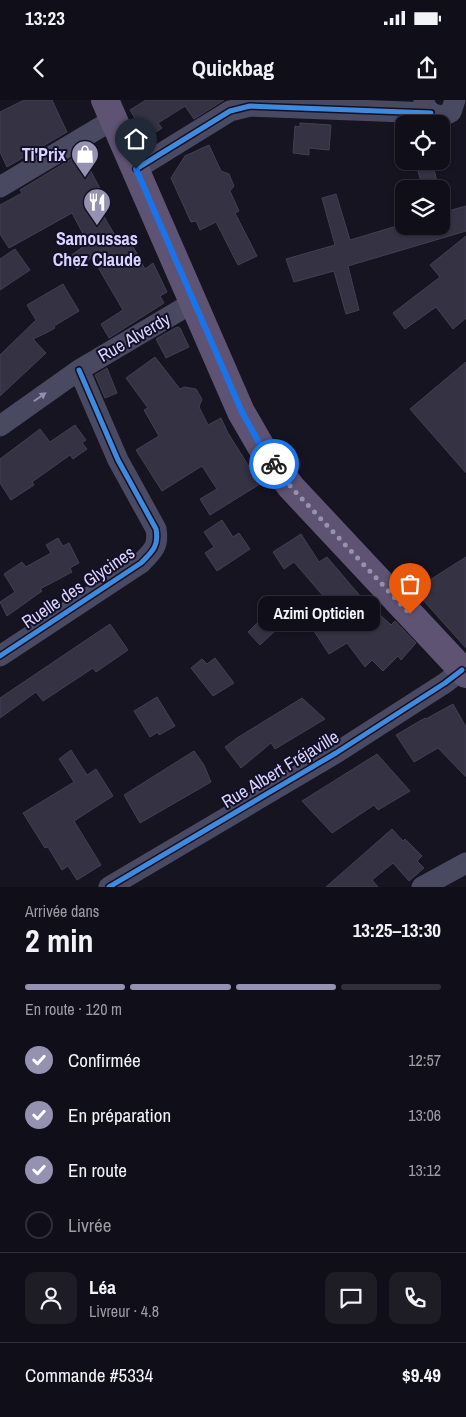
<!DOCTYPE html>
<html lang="fr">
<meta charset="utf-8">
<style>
:root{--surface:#100f19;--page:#1e1d26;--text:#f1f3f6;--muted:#9c9ca2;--line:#302f38;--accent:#9591b1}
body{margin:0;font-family:"Archivo Narrow",sans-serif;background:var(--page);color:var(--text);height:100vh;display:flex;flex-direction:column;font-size:19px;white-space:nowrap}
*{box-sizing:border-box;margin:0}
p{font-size:16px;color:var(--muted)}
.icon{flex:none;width:28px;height:28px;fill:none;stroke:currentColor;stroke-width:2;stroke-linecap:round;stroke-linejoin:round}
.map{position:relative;height:787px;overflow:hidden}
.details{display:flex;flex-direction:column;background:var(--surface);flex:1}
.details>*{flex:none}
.tools{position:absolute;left:395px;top:15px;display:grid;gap:10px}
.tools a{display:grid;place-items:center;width:55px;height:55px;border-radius:10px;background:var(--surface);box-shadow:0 1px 4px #0004,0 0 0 1px var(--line);font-size:25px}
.pin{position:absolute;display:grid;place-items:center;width:42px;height:42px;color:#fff;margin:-51px -21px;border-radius:50% 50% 50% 0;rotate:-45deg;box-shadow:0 0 5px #0007}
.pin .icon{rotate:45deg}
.courier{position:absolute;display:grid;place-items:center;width:50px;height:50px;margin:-25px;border:4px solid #1a73e8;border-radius:50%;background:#fff;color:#222;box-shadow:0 1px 6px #0007}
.bubble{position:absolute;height:35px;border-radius:10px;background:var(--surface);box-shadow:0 1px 4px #0004,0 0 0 1px var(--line);font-size:16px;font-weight:800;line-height:35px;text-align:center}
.overview em{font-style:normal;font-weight:800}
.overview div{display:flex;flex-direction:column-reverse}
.overview{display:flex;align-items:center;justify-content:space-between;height:85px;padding:0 25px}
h1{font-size:32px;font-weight:800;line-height:38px}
.bar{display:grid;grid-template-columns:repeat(4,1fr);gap:8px 5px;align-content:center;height:60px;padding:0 25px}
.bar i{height:6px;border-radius:4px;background:var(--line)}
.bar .current{background:var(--accent)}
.bar p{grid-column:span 4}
.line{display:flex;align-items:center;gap:12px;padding:0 25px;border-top:1px solid var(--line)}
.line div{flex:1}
.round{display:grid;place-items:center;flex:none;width:52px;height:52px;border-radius:10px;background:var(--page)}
ol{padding:0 25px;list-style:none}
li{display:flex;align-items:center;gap:15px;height:55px}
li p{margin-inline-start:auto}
li .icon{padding:5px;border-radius:50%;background:var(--accent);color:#fff;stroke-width:4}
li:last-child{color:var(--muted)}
li i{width:28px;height:28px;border:2px solid var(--line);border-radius:50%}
.status{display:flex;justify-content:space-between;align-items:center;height:35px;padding:0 25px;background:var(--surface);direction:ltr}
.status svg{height:14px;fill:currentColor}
header{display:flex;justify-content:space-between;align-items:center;height:65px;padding:0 25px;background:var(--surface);font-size:22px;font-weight:800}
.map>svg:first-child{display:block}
.building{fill:#343243;stroke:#433f54}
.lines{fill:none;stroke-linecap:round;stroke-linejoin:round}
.minor{stroke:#4a4962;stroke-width:21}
.major{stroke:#5e5373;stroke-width:28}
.cycleway-casing{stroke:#130f26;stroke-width:8}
.cycleway{stroke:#408adc;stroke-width:5}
.oneway{fill:#928eb0}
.done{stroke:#9591b1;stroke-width:5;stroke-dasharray:0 9}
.route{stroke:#1a73e8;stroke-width:6}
.labels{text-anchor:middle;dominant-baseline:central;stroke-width:4;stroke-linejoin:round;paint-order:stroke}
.poi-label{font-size:18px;font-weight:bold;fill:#d9d4ff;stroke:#130f26;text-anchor:end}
.street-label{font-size:18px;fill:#d9d4ff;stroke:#130f26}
</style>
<div class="status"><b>13:23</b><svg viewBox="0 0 49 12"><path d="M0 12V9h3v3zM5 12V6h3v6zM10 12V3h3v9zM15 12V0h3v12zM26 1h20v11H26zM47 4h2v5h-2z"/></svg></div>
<header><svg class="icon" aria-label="back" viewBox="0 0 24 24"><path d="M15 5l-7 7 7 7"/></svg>Quickbag<svg class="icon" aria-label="share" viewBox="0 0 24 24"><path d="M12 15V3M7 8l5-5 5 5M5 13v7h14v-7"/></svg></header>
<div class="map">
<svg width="466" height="787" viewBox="0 0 466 787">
<rect width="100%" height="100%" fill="#161421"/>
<path class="building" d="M24 0H52L67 32 7 67 0 52V12Z
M146 0H224L194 19 185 6 158 23 162 28 147 38 130 10Z
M300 23 331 25 329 50 309 48V55L293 53 295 26 300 27Z
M209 45 221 71 229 74 234 86 230 91 239 111 235 113 257 156 238 165 216 122 200 130 196 121 191 122 171 78 185 56Z
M81 53 104 96 95 101 121 146 130 141 145 169 153 163 167 192 160 196 164 203 109 238 101 224 123 210 92 157 77 169 69 157 88 143 72 113 9 148 0 134V105L22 93 20 90Z
M433 66 439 89H423L418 71Z
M336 94 350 140 397 126H441V113L466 106V131L348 166 359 210 346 214 334 171 294 182 286 159 335 145 322 98Z
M466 136V218L453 229 436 207 405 229 393 213 440 177 430 165Z
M15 149 30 170 0 190V159Z
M63 184 79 211 54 226 55 228 46 233 33 239 46 253 0 296V255L36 220 27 205Z
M177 227 180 228 189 247 166 258 156 239Z
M155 257 180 289 184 287 196 289 202 299 199 307 208 325 221 318 228 333 260 384 210 415 200 399 217 389 202 366 162 391 136 350 159 336 144 310 148 308 126 278Z
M466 262V373L410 309Z
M107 268 117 293 105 298 95 275Z
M75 325 86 340 82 343 87 349 73 359 70 355 32 382 34 385 11 400 0 383V359L40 329 50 342Z
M222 420 233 437 239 433 250 449 217 471 205 453 214 447 204 432Z
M301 434 319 462 327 457 361 497 391 525 395 521 416 543 401 560 398 556 383 571 372 560 365 567 347 543 329 554 312 528 337 512 294 462 284 469 273 452Z
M58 438 63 446 69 443 79 463 70 468 72 472 40 489 42 491 7 516 0 502 15 492 4 474 22 462 26 467 51 453 46 445Z
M466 457V548L414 490Z
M282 499 295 512 260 545 248 532Z
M110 524 128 550 96 572 93 568 43 601 36 592 0 618V598Z
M215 558 234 583 213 596 191 568 202 559 207 564Z
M157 597 175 626 159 635 158 632 150 637 134 611Z
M302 598 325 619 275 649 271 643 241 668 225 647 237 638Z
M453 604 466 627V677L438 648 414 662 396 635 425 618 426 619Z
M71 650 87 675 96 669 113 696 74 721 101 765 77 780 68 766 62 770 48 747 45 748 23 713 74 682 59 659Z
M194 651 204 665 211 682 140 723 124 695Z
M377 654 410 691 378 710 374 705 332 733 302 701Z
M392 729 403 741 405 739 422 756 417 761 424 768 409 781 393 763 372 780 378 787H326Z"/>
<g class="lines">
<path class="minor" d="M424 2C428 15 440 19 451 12L455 0
M136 69 230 11 250 6 431 13
M0 87 114 19
M0 326 79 270 182 209 195 204
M0 556 141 463C153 451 159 446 156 429L118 360 79 270
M109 787 336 653 445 583 462 570
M422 787 466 763"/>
<path class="major" d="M105 0 241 312 263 350 291 387 466 574"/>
<g class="cycleway-casing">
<path id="cycleway" d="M136 69 230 11 250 6 431 13
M0 556 141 463C153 451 159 446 156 429L118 360 79 270
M109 787 336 653 445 583 462 570"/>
</g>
<use href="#cycleway" class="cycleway"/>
</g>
<defs><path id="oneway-solid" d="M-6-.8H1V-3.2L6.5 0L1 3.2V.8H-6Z" transform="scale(1.25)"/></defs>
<use class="oneway" href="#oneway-solid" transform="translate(40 297) rotate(-35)"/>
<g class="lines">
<path class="done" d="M274 364 291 387 410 514"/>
<path class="route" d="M136 69 242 312 263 350 274 364"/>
</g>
<defs>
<g id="shop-pin" transform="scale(1.4375)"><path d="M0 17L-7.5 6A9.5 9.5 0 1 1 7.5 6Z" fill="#9591b1" stroke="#130f26"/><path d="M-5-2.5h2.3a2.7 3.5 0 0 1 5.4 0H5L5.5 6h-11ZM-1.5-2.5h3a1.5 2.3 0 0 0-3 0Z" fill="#fff"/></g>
<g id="restaurant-pin" transform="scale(1.4375)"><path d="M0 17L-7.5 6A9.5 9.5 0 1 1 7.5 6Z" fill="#9591b1" stroke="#130f26"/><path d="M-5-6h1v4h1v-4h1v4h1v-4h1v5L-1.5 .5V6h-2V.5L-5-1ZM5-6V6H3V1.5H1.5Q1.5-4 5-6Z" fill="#fff"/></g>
</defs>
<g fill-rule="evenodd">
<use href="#shop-pin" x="85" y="54"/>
<use href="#restaurant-pin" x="97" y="102"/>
</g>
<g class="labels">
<g class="poi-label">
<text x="66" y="54">Ti'Prix</text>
<text x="97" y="138" text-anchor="middle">Samoussas<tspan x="97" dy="21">Chez Claude</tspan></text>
</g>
<g class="street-label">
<text transform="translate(134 237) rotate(-30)">Rue Alverdy</text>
<text transform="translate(78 487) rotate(-34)">Ruelle des Glycines</text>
<text transform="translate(280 669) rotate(-31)">Rue Albert Fréjaville</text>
</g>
</g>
</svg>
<div class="tools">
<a><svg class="icon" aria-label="locate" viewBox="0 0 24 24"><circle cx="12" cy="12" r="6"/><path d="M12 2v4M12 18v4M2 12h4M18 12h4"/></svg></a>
<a><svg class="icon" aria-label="layers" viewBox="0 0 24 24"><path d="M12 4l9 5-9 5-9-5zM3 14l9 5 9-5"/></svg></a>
</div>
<div class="pin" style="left:410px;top:514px;background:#ea580c"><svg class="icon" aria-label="bag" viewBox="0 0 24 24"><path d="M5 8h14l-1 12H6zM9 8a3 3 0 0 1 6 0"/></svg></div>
<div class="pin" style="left:136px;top:69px;background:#1f2937"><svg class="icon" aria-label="home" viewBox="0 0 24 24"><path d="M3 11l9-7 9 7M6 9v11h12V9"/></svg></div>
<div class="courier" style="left:274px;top:364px"><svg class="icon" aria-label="bike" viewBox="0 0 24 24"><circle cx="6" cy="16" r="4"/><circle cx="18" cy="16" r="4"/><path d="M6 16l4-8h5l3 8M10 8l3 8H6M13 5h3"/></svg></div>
<div class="bubble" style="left:258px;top:496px;width:122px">Azimi Opticien</div>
</div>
<section class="details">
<div class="overview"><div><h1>2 min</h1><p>Arrivée dans</p></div><em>13:25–13:30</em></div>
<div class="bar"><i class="current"></i><i class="current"></i><i class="current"></i><i></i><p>En route · 120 m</p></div>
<ol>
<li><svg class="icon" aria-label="check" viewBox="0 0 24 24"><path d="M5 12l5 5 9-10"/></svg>Confirmée<p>12:57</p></li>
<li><svg class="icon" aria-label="check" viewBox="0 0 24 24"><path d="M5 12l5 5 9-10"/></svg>En préparation<p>13:06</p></li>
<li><svg class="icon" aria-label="check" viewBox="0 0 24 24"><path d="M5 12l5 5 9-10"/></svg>En route<p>13:12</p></li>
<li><i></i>Livrée</li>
</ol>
<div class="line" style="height:90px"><a class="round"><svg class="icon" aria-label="person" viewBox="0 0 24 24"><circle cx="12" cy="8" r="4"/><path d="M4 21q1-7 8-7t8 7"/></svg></a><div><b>Léa</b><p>Livreur · 4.8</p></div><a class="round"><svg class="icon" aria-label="chat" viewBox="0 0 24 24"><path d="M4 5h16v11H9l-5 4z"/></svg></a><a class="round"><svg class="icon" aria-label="phone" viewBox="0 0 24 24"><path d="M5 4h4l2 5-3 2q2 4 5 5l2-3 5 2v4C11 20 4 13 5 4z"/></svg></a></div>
<div class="line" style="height:65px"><div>Commande #5334</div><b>$9.49</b></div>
</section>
